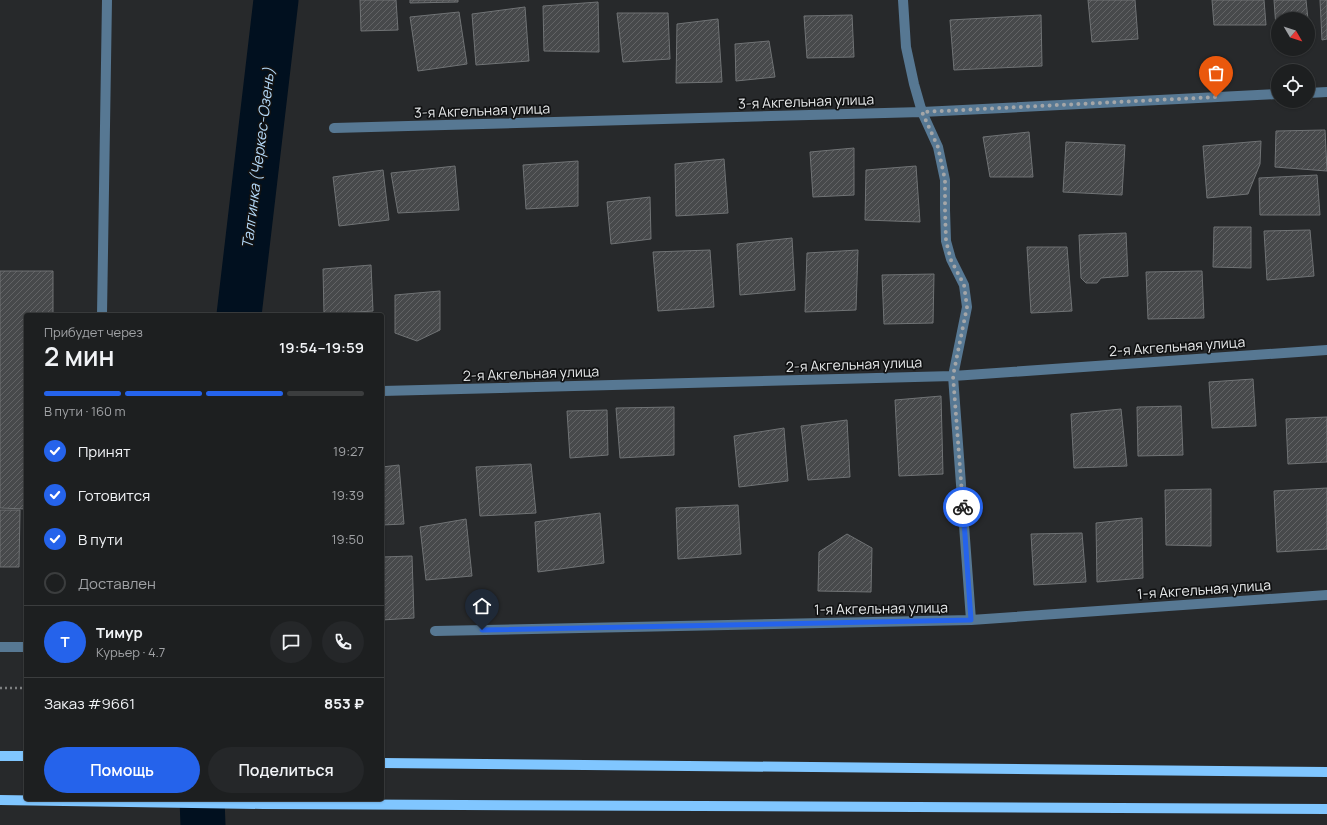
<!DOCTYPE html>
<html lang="ru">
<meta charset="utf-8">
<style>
:root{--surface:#1d1f20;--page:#252729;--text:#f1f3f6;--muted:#a0a2a5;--line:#3b3d3e;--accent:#2563eb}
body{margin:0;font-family:Manrope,sans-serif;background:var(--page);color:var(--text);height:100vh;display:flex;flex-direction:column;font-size:15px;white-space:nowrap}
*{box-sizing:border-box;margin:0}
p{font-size:13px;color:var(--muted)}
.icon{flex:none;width:22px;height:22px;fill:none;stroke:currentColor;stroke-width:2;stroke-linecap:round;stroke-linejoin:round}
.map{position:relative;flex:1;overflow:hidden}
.drawer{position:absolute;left:24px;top:313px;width:360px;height:488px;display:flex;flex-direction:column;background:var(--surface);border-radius:4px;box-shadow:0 1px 3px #0004,0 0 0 1px var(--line)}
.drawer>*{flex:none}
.needle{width:26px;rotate:129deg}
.buttons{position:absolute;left:1271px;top:12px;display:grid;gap:8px}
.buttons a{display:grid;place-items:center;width:44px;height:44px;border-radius:50%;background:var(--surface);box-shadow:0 1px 3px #0004,0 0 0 1px var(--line);font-size:20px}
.pin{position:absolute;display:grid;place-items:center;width:34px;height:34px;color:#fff;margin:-41px -17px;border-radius:50% 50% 50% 0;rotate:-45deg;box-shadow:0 0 4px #0007}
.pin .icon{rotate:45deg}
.courier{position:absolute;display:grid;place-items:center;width:40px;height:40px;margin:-20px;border:3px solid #2563eb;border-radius:50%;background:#fff;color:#222;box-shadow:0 1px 5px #0007}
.overview em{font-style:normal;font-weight:600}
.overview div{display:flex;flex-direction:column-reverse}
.overview{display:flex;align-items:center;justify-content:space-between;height:68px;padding:0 20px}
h1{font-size:26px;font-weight:600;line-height:30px}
.bar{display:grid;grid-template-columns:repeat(4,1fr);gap:6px 4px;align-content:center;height:48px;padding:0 20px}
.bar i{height:5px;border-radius:3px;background:var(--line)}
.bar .current{background:var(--accent)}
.bar p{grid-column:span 4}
.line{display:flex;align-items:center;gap:10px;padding:0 20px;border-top:1px solid var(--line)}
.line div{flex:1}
.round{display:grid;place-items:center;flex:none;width:42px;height:42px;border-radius:21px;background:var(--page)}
ol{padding:0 20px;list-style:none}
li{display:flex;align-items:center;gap:12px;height:44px}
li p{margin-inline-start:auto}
li .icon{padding:4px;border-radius:50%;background:var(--accent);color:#fff;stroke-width:4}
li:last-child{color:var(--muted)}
li i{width:22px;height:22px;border:2px solid var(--line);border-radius:50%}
.action{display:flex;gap:8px;margin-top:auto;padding:8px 20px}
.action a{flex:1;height:46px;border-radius:24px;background:var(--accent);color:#fff;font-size:16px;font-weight:600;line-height:46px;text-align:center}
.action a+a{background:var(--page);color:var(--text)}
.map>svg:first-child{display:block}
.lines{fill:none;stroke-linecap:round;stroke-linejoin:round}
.river{stroke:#01101f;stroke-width:45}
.building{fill:url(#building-hatch);stroke:#707375}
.path{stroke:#7c7e7f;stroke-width:2.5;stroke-dasharray:2 3;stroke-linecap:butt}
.minor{stroke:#577893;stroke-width:10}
.major{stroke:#80c6ff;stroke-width:10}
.done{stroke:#a4a6a8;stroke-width:4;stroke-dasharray:0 7.2}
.route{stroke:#2563eb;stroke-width:5}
.labels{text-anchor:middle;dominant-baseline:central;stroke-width:3.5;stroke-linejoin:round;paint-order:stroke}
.street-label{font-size:14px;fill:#e8eaeb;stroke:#111213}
.water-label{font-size:15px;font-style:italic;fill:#b4d9f8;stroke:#111213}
</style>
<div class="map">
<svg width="1327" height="825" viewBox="0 0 1327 825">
<defs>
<pattern id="building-hatch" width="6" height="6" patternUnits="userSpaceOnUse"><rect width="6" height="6" fill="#47494b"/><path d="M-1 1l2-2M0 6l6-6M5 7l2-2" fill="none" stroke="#626365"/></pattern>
</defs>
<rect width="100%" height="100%" fill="#27292b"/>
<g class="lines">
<path class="river" d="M239 315 276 0
M202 799 203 825"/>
</g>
<path class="building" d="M360 0H396L398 30 361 31Z
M410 0H458V2L410 3Z
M1088 0H1135L1138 39 1092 42Z
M1212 0H1264L1266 25H1214Z
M1274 0H1306L1310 39H1308V19H1278L1277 41Z
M1320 0H1327V39L1322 40Z
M598 2 599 52 544 51 543 6Z
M525 7 529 61 476 65 472 14Z
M459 12 467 64 418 71 410 17Z
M617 13H668L670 59 623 62Z
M852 15 854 57 807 58 804 16Z
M1041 15 1042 66 954 70 950 20Z
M718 19 722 82 676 83 677 24Z
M769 41 775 77 736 81 735 44Z
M1325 130 1327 171 1275 167 1276 131Z
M1029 132 1033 177H990L983 137Z
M1261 141 1260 164 1248 194 1207 198 1203 146Z
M1066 142 1125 145 1122 195 1063 192Z
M854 148V195L813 197 810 152Z
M724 159 728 213 676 216 675 164Z
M578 161V206L526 209 523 165Z
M455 166 459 210 398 213 391 173Z
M916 166 920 222 865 220 866 170Z
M383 170 389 220 339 226 333 177Z
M1317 175 1320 215H1260L1259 178Z
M650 197 651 239 611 244 607 202Z
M1214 227H1251V268L1213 267Z
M1310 230 1314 276 1267 280 1264 231Z
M1126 233 1128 276 1101 278 1097 283H1086L1081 278 1079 235Z
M792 238 795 290 740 295 737 244Z
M1027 247H1067L1072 311 1031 313Z
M710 250 714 307 658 311 653 252Z
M858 250 856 310 805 312 807 253Z
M371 265 373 311 324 314 323 269Z
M0 271H53V315H26V509L0 508Z
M1202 271 1204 318 1148 319 1146 272Z
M934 274 933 323 884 324 882 275Z
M440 291V330L417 341 395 333V295Z
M1253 379 1256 426 1212 428 1209 382Z
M941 396 943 474 899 476 895 400Z
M1181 406 1183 455 1138 456 1137 407Z
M674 407V455L620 458 616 408Z
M1121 409 1127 466 1074 468 1071 414Z
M607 410 608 455 570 458 567 411Z
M1327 417V462L1288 464 1286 419Z
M847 420 850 477 808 480 801 426Z
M784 428 788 481 739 487 734 436Z
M531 464 536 513 480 516 476 467Z
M399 465 404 524 382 525V467Z
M1327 488V549L1277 552 1274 491Z
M1211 489V546L1166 545 1165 490Z
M738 505 741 554 678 559 676 508Z
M0 510H20L19 567H0Z
M600 513 604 563 538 572 535 522Z
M1142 518 1143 578 1097 582 1096 523Z
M466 519 472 576 426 580 420 527Z
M1082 533 1086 582 1034 585 1031 534Z
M847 534 872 548 871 592 818 591 819 552Z
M412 556 414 618 382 620V557Z"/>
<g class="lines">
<path class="path" d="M0 688H26"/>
<path class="minor" d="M903 0 906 47 914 84 922 112 938 147 945 180V210L946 241 951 259 964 285 967 307 953 376 971 620
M1308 93 1327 92
M334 128 922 112 1278 94
M102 315 107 0
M382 391 953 376 1327 350
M435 631 971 620 1327 595
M0 647H26"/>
<path class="major" d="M0 756H26
M382 763 1327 772
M0 800 263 804 1327 809"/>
</g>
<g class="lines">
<path class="done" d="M963 507 953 376 967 307 964 285 951 260 946 241 945 210V180L938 147 922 112 1216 97"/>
<path class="route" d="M482 630 971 620 963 507"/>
</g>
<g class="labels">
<g class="street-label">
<text transform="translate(806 101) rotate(-2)">3-я Акгельная улица</text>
<text transform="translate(482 110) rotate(-2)">3-я Акгельная улица</text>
<text transform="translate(1177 346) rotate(-4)">2-я Акгельная улица</text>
<text transform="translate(854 364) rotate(-2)">2-я Акгельная улица</text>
<text transform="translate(531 373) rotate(-2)">2-я Акгельная улица</text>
<text transform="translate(1204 589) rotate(-4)">1-я Акгельная улица</text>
<text transform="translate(881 608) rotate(-1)">1-я Акгельная улица</text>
</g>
<g class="water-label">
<text transform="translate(258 158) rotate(-83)">Талгинка (Черкес-Озень)</text>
</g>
</g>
</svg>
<div class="buttons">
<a><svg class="needle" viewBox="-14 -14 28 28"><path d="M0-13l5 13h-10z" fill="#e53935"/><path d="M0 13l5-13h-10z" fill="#a0a2a5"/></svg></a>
<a><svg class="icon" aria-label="locate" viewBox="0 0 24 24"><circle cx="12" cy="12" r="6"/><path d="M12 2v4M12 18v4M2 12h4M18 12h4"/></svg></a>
</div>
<div class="pin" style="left:1216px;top:97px;background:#ea580c"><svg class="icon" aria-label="bag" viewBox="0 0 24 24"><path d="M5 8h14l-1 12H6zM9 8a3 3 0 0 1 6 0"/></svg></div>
<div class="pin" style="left:482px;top:630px;background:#1f2937"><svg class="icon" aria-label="home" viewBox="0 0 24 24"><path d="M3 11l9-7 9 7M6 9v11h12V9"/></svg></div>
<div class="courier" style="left:963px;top:507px"><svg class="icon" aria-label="bike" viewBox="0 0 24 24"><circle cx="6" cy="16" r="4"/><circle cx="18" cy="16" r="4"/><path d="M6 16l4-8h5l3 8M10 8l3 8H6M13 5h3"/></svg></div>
<section class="drawer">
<div class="overview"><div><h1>2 мин</h1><p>Прибудет через</p></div><em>19:54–19:59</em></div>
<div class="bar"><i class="current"></i><i class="current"></i><i class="current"></i><i></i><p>В пути · 160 m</p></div>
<ol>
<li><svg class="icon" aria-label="check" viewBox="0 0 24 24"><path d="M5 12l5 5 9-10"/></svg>Принят<p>19:27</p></li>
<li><svg class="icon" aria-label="check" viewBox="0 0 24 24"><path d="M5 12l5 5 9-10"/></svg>Готовится<p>19:39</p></li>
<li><svg class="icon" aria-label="check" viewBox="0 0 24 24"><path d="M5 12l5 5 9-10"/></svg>В пути<p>19:50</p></li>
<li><i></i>Доставлен</li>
</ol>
<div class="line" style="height:72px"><b class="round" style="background:var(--accent);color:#fff">Т</b><div><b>Тимур</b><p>Курьер · 4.7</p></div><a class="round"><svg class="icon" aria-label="chat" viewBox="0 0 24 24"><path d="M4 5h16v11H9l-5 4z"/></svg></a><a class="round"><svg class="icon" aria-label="phone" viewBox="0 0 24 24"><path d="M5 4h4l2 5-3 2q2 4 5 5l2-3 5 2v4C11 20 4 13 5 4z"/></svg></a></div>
<div class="line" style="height:52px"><div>Заказ #9661</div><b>853 ₽</b></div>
<div class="action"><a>Помощь</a><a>Поделиться</a></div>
</section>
</div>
